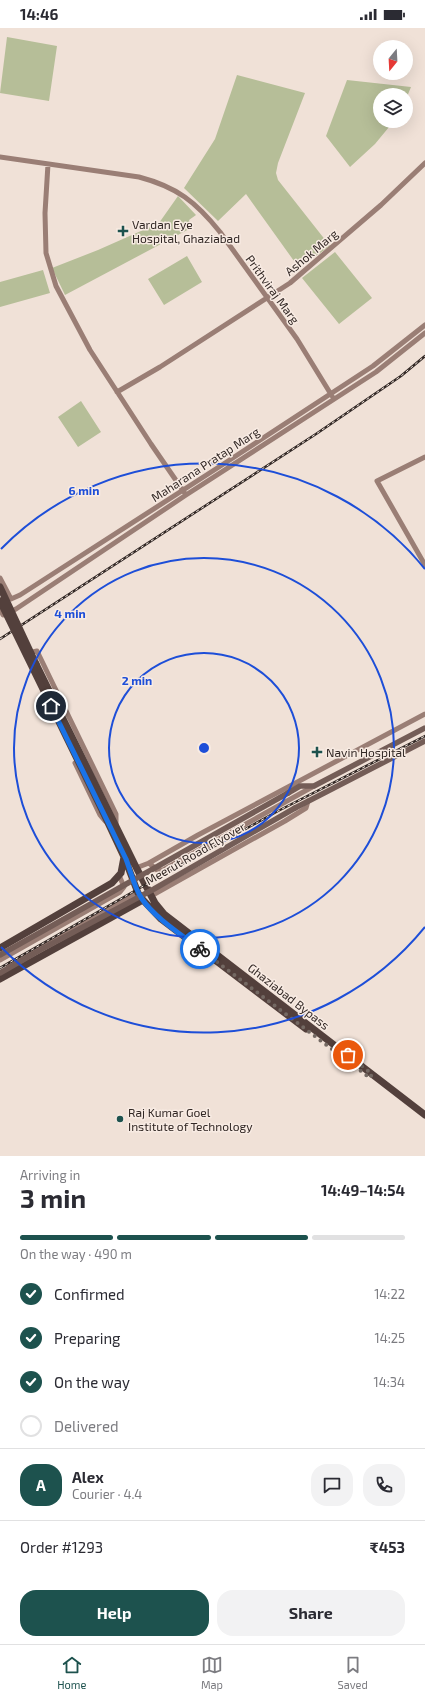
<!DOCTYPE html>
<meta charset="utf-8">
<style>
:root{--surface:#fff;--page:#f2f2f3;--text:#2b2b33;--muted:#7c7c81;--line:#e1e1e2;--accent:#1d524e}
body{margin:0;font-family:"Exo 2",sans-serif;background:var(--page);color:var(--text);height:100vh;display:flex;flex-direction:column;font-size:15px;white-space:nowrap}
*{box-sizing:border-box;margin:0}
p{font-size:13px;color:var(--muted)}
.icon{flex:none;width:22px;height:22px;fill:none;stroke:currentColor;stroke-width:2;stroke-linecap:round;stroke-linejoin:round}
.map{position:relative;height:1128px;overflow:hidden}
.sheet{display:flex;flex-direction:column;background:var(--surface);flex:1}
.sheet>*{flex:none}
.needle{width:26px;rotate:198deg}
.buttons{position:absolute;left:373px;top:12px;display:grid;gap:8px}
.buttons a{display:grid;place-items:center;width:40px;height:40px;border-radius:50%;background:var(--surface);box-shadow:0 4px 16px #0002;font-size:20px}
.pin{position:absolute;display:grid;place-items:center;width:34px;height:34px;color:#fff;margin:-17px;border:2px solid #fff;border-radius:50%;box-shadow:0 1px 4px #0007}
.courier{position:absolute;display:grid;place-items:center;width:40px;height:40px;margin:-20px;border:3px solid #1a73e8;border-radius:50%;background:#fff;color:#222;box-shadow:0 1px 5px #0007}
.headline em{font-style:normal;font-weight:700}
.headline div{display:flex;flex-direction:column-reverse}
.headline{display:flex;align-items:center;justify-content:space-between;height:68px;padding:0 20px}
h1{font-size:26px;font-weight:700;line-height:30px}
.bar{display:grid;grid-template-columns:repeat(4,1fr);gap:6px 4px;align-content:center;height:48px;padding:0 20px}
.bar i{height:5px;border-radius:3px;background:var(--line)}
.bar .selected{background:var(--accent)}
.bar p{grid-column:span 4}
.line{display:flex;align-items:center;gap:10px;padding:0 20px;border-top:1px solid var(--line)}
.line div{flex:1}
.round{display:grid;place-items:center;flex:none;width:42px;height:42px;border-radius:16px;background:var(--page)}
ol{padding:0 20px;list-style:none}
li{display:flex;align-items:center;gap:12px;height:44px}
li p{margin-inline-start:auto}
li .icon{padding:4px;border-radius:50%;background:var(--accent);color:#fff;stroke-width:4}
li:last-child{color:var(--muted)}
li i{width:22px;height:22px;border:2px solid var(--line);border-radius:50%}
.cta{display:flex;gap:8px;margin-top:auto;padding:8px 20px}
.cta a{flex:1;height:46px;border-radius:16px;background:var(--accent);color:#fff;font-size:16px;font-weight:700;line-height:46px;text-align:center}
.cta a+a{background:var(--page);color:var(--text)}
.status{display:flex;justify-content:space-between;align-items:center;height:28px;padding:0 20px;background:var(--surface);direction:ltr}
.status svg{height:11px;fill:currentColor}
.dock{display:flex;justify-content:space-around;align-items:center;height:56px;border-top:1px solid var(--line);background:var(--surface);font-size:11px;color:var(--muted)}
.dock a{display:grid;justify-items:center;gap:2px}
.dock .selected{color:var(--accent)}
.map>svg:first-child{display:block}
.green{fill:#b6be98}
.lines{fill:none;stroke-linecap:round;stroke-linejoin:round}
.secondary{stroke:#9a7e75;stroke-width:5}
.primary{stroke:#745d57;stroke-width:5.5}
.highway{stroke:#53403c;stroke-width:7}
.rail-casing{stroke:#322825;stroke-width:2.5}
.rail{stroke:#f8ebe3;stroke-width:1;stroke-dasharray:3;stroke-linecap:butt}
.primary-bridge{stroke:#745d57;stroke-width:5.5}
.highway-bridge{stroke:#53403c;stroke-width:7}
.done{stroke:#746963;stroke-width:4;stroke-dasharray:0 7.2}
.route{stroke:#1a73e8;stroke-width:5}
.ring{fill:none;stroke:#1d4ed8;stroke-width:2}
.poi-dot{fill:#1d524e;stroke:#f8ebe3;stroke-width:1.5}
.labels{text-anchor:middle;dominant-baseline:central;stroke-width:3;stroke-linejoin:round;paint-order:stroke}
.poi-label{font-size:12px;fill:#322825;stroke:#f8ebe3;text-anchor:start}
.street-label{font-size:12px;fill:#322825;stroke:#f8ebe3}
.centre{fill:#1d4ed8;stroke:#f8ebe3;stroke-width:2}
.ring-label{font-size:12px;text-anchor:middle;font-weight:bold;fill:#1d4ed8;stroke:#f8ebe3;stroke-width:3;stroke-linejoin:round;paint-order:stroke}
</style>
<div class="status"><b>14:46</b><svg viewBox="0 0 49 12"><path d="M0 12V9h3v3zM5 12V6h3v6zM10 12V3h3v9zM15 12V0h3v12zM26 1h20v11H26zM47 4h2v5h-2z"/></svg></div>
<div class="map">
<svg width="425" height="1128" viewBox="0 0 425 1128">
<rect width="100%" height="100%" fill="#f0e1d7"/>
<path class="green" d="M7 9 57 18 49 73 0 65Z
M237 47 305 65 278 135 276 145 278 152 330 218 299 240 246 166 218 193 184 160 215 111Z
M347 52 411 59 406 71V67H380V93H394L375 116 350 139 326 108Z
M178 168 196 187 189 192 191 200 65 267 52 240 98 222 159 195Z
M335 224 372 270 339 296 302 250Z
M187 228 202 254 164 277 148 251Z
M43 242 50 265 0 279V254Z
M81 373 101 404 78 419 58 389Z"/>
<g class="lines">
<path class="secondary" d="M0 129 139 149C177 159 196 174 220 204L297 311 332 368
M48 136 45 185 46 225 56 258 90 322 151 416 184 464
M117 364 160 339 290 255 381 177 425 135
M425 429 377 453 425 537
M0 550 11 571 20 567 222 437 373 338 425 297
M0 581 3 587 16 581 186 467 376 344 425 305
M28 625 37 623 116 786V798
M75 735 100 787 105 793
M149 835 157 842H163L314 758
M136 840 149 835 198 807 425 686
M151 868 285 793 306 780 308 773
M0 932 120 864 124 859 119 847
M8 937 138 865"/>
<path class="primary" d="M288 765 300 758H314L425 700
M295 780 425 713"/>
<path class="highway" d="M36 636 137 841 155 875 164 886 425 1087
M103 784 125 831 138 865 143 872 161 891 306 1001
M0 920 112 855 121 845 124 829
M0 951 143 872"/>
<g class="rail-casing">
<path id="rail" d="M0 611 316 406 401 348 425 328
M0 940 166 845 278 783 425 708"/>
</g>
<use href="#rail" class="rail"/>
<path class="primary-bridge" d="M0 927 288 765
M0 945 40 922 154 861 295 780"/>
<path class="highway-bridge" d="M0 559 36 636
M0 573 103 784"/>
</g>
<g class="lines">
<path class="done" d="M200 921 370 1050 372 1046 348 1027"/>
<path class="route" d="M51 678 126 831C131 844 134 859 142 871 155 890 182 907 200 921"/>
</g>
<g class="ring">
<circle cx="204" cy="720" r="95"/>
<circle cx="204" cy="720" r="190"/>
<path d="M425 899A284 284 0 0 1 1 919M1 521A284 284 0 0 1 425 541"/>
</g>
<g class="poi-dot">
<path d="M121 197h4v4h4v4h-4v4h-4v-4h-4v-4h4z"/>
<path d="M315 718h4v4h4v4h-4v4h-4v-4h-4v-4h4z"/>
<circle cx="120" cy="1091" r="4"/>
</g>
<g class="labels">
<g class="poi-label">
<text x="132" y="196">Vardan Eye<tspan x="132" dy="14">Hospital, Ghaziabad</tspan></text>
<text x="326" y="724">Navin Hospital</text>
<text x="128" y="1084">Raj Kumar Goel<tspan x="128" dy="14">Institute of Technology</tspan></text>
</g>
<g class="street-label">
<text transform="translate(311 224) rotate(-40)">Ashok Marg</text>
<text transform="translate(273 261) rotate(54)">Prithviraj Marg</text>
<text transform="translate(205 436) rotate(-33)">Maharana Pratap Marg</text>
<text transform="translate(195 825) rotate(-30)">Meerut Road Flyover</text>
<text transform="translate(289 968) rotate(38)">Ghaziabad Bypass</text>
</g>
</g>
<circle cx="204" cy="720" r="6" class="centre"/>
<g class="ring-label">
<text x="84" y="467">6 min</text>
<text x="70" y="590">4 min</text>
<text x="137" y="657">2 min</text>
</g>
</svg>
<div class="buttons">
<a><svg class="needle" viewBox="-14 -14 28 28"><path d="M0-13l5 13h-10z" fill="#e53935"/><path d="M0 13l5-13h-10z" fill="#7c7c81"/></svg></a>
<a><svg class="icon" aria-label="layers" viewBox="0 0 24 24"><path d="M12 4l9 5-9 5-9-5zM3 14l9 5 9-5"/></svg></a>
</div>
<div class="pin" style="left:348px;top:1027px;background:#ea580c"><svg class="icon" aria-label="bag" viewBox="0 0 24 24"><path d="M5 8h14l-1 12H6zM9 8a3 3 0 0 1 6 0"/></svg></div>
<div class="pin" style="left:51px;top:678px;background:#1f2937"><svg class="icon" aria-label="home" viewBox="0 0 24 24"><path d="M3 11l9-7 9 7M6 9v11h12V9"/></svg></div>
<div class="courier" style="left:200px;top:921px"><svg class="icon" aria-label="bike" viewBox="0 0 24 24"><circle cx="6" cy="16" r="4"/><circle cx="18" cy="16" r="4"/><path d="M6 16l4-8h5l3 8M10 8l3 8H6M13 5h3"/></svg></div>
</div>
<section class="sheet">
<div class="headline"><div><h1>3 min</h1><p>Arriving in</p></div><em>14:49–14:54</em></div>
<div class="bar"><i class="selected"></i><i class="selected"></i><i class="selected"></i><i></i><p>On the way · 490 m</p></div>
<ol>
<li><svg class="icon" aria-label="check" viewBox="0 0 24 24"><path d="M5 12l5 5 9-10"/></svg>Confirmed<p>14:22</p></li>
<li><svg class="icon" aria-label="check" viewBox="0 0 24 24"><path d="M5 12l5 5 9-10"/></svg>Preparing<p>14:25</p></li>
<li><svg class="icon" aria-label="check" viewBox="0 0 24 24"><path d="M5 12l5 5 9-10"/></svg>On the way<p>14:34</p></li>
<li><i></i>Delivered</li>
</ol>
<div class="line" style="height:72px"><b class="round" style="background:var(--accent);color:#fff">A</b><div><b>Alex</b><p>Courier · 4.4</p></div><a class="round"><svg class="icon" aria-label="chat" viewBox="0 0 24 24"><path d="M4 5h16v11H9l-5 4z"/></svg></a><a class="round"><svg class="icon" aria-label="phone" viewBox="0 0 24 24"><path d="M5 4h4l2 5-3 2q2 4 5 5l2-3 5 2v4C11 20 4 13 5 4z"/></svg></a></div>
<div class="line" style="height:52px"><div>Order #1293</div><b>₹453</b></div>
<div class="cta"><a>Help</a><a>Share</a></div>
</section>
<nav class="dock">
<a class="selected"><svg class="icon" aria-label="home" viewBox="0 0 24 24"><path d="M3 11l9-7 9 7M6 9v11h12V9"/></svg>Home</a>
<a><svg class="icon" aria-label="map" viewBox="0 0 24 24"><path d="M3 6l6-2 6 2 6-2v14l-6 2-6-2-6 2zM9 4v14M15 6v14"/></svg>Map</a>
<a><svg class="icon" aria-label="saved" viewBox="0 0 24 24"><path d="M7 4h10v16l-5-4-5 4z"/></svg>Saved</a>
</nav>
